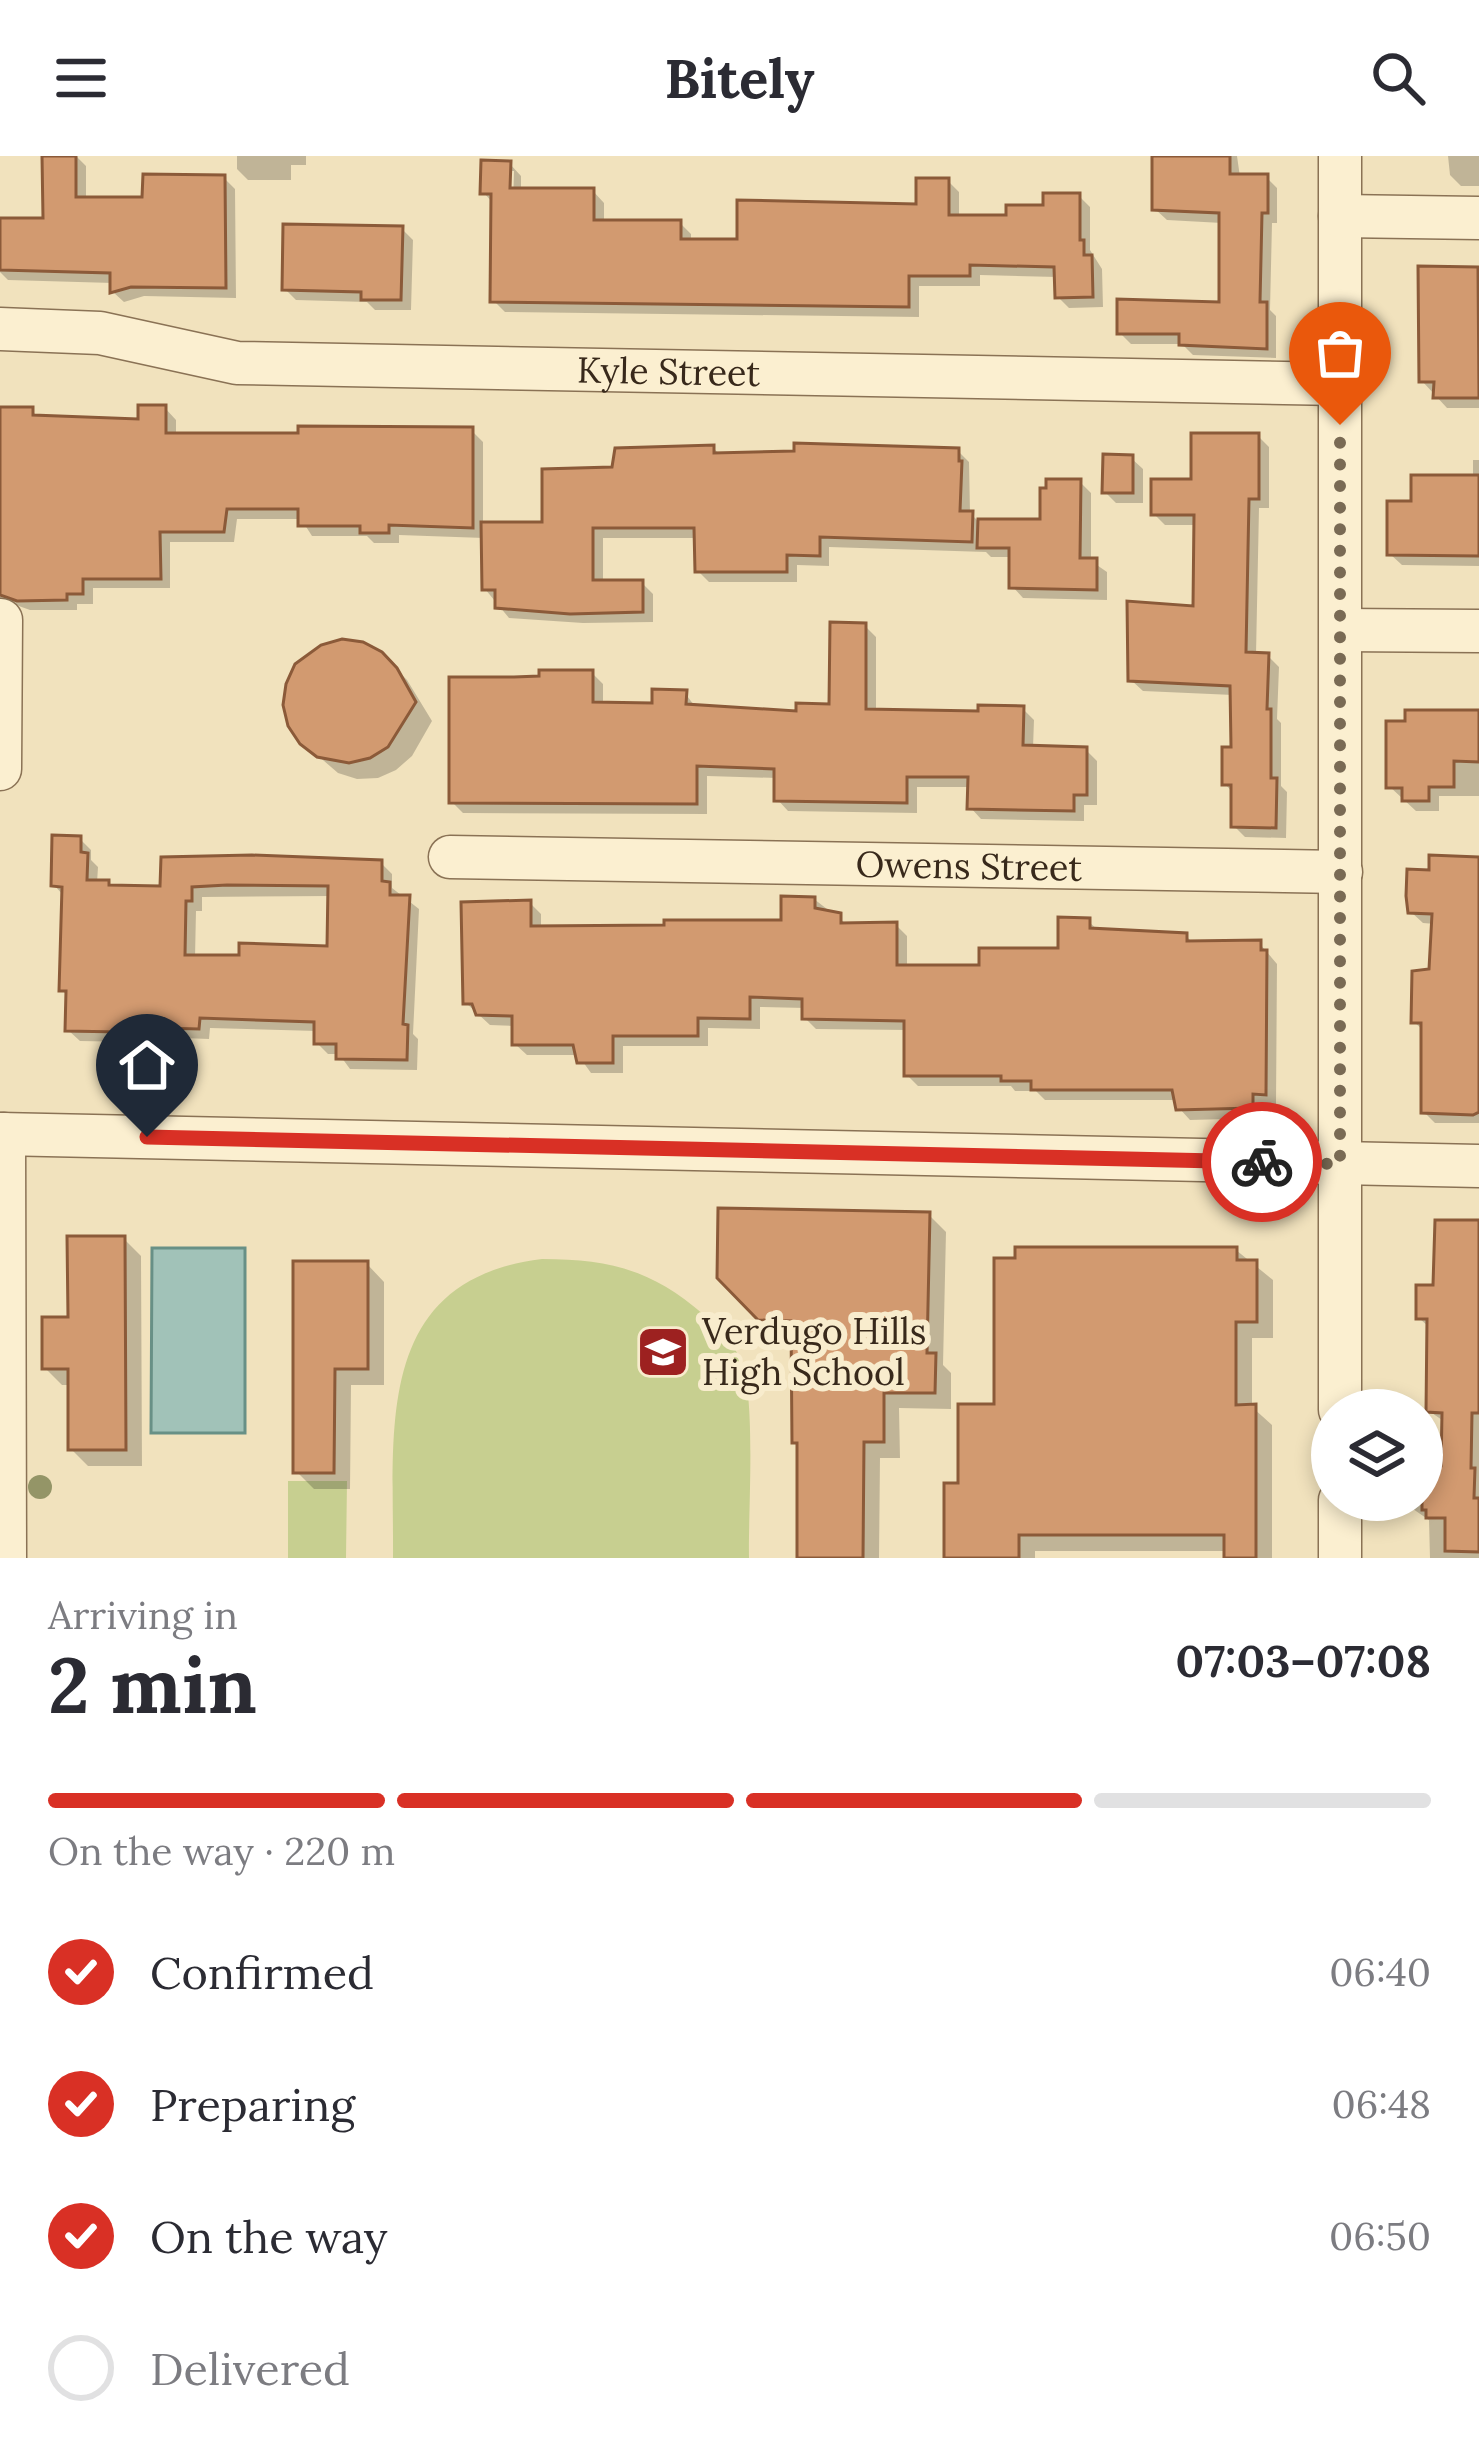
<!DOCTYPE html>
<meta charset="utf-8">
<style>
:root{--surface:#fff;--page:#f7f7f7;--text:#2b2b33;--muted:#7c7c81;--line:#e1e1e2;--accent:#d93025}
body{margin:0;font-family:Lora,serif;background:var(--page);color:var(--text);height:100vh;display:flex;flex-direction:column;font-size:45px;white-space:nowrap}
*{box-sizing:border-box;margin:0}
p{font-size:39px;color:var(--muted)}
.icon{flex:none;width:66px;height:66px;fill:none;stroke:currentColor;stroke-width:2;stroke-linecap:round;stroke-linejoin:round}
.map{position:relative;height:1402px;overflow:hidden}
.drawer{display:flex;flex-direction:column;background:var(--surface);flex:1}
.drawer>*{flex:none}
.buttons{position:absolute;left:1311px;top:1233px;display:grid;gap:24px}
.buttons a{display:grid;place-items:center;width:132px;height:132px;border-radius:50%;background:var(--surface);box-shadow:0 6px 18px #0003;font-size:60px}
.pin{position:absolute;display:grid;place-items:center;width:102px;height:102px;color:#fff;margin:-123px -51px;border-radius:50% 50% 50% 0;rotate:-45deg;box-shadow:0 0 12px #0007}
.pin .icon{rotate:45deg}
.courier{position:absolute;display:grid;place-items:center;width:120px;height:120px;margin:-60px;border:9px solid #d93025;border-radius:50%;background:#fff;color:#222;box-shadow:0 3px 15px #0007}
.head em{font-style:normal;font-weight:800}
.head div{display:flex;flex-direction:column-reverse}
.head{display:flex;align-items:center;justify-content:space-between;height:204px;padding:0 48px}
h1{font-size:78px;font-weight:800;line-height:90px}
.bar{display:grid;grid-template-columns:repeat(4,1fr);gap:18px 12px;align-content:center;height:144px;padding:0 48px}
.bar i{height:15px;border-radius:9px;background:var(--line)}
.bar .selected{background:var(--accent)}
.bar p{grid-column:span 4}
ol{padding:0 48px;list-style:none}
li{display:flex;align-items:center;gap:36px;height:132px}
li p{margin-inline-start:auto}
li .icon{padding:12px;border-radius:50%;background:var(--accent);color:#fff;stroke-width:4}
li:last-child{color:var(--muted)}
li i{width:66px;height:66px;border:6px solid var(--line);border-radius:50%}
header{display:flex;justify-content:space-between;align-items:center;height:156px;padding:0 48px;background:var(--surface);font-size:54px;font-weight:800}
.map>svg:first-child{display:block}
.green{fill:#c7cf90}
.water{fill:#a1c2b8;stroke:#689086;stroke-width:3}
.shadow{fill:#0003;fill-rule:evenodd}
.building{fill:#d29a70;stroke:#8b5a39;stroke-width:3;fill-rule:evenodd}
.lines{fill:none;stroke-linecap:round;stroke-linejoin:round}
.minor-casing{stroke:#8a7255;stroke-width:45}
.minor{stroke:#fbefd0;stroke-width:42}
.tree{fill:#949567}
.done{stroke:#796a54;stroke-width:12;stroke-dasharray:0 21.6}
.route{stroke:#d93025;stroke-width:15}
.labels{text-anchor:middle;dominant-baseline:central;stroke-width:12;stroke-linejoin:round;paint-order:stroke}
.street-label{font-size:36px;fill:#38291b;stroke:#f8eccd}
.poi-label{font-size:36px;fill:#38291b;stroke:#f8eccd;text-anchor:start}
</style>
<header><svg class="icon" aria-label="menu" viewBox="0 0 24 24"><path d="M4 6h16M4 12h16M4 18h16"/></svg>Bitely<svg class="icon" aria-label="search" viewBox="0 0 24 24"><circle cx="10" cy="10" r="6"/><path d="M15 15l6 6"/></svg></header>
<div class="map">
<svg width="1479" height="1402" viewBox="0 0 1479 1402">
<rect width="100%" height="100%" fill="#f1e2bd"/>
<path class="green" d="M542 1103C609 1103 652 1114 703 1158 720 1173 734 1186 742 1208 756 1246 748 1357 749 1402H393C394 1273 373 1124 542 1103Z
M288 1325H347L346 1402H288Z"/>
<path class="water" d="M152 1092H245V1277H151Z"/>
<path class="shadow" d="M45 0H76L86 10V44H145L224 22 235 33 236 142 144 140 124 146 113 136V127L8 124 0 116V65H46Z
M237 0H306V9H291V24H248L237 13Z
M1155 0H1237L1240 21H1266L1277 32V67H1272L1270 154 1276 160V202L1193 199 1182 188H1131L1120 177 1222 149V67L1167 64 1155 53Z
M1448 0H1479V30H1461L1450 19Z
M510 8 521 20V35H593L604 47V67H680L691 78V86H740L919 51 948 25 959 36V62H1009L1079 40 1090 51V94L1102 113 1103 151 1069 152 1058 141 1057 121 980 119V130H919V161L505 156 494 145V48L483 36ZM508 15H514L513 48 507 47Z
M402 73 413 84 411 154H375L367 146 296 144 285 133Z
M1421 113 1479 114V252H1447L1422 225Z
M165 252 176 264V280L471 274 483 286V369H545L615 314 713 292 721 299 958 295 969 306 970 357 979 366H1043L1080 326 1091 337V405L1107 416V444L1023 442 1012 430V401H991L986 396 829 391V410L797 409V426H709L698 415 697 382H603V427H642L653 438V466L583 467 509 462 485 433 484 382 399 379V387H374L367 380H312L301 363H237L234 386H170V432H93V448H77V454H30L16 449H0V254H31L40 263 141 266Z
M1258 280 1269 291V352H1259L1256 499 1268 500 1279 511 1277 563 1281 567V630L1287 636 1286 682 1245 681 1234 670V638L1225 628 1234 594 1233 539 1143 535 1131 524 1196 453 1197 369H1165L1154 358Z
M1131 302 1143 313V347H1116L1105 336Z
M1473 304H1479V410L1402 409 1390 398 1414 348 1473 322Z
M865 470 876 481V556L981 558 1023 553 1034 564 1033 592 1086 594 1097 605V649H1084V665L981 663 970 651V631H917V657L788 655 777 643V622L707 620V658L463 657 452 646 514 524 592 517 603 528V549L655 550 685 537 696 552 799 558 832 551Z
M388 505 407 524 432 565 412 600 396 614 378 622 357 623 338 617 302 586Z
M1479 557V640H1439V655H1416L1389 630 1408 568Z
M80 683 91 694V704L98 711 97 727H108L113 732 163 733 381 707 392 718V732L419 753 413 878 418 883 417 914 350 913 339 898H328L317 887V875L210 872 209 883 131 880V886L80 885 68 874 69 841 62 834 64 740 54 729ZM331 740 330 793 195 802 196 755H202V741Z
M1479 704V967H1435L1424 956V875L1414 866 1432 816 1435 768 1423 767 1411 756 1432 717Z
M814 743 849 770 896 769 907 780V812H982L1061 795 1088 765 1099 775 1186 780 1194 788H1260L1277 808 1276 949 1263 948V962L1190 964 1179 952 1177 944H1045L1036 935H1015L1011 930H918L907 919V874L816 873 805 862V852L760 851V873L708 872V890H623V917H591L578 899H527L515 888V870L490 869 466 847 530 747 541 758V773L784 767Z
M929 1059 946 1076 943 1209 951 1217V1253L899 1252 900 1302H880L879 1402H800V1291L795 1286 794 1180H778L720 1120Z
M1479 1065V1402H1430L1429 1364 1413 1353V1344H1422V1315L1444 1313 1445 1266 1429 1255 1430 1172 1419 1162Z
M124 1083 141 1100 142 1310H88L71 1293V1229H62L45 1212Z
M1236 1094 1273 1124V1182H1252V1251L1272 1269V1402H1227V1395H1035V1402H947V1330H961L997 1251Z
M367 1108 384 1126V1229H351L350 1333H314L296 1315Z"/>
<path class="building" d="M42 0H76V41H142L143 18 225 19 226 132 131 131 110 137V117L0 114V62H43Z
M1152 0H1230V18H1268V57H1262L1260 146H1267V193L1179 189V178H1117V143L1219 146V57L1152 54Z
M481 4 511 5 510 32H594V64H681V83H737V44L916 48V22H949V59H1006V49H1043V37H1080V84H1084V99H1092L1093 141 1055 142 1054 111 970 109V120H909V151L490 146 491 38H480Z
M283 68 403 70 401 144H361V136L282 134Z
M1418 110 1478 111 1479 242H1433L1434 226H1419Z
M138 249H166V277H298V270L473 271V372L389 369V377H360V370H298V353H227L224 376H160L161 423H83V438H67V444L17 445 0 439V251H33V259L138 263Z
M1191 277H1259V343H1249L1246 496 1269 497 1267 553H1271V622H1277L1276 672 1231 671V629H1222V591H1231L1230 530 1128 525 1127 445 1193 450 1194 359H1151V323H1191Z
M794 287 959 292V305H962L960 355H973L972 386 820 381V400L787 399V416H695L694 372H593V424H643V456L570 458 495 452V434H482L481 366H542V313L612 311 615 292 714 289V297L794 295Z
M1103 298 1133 299V337H1102Z
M1411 319H1479V400L1387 399V345H1411Z
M1046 323H1081L1080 402H1097V434L1009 432V392H977L978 363H1040V332H1046Z
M830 466 866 467V553L978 555V549L1024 550 1023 589 1087 591V639H1074V655L967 653 968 621H907V647L774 645V613L697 610V648L449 647V521H514L539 520V514H593V546L652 547V533L687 534 686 548 796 555V547L829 548Z
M342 483 363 486 382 496 397 512 416 546 388 591 370 602 349 607 317 601 300 588 288 570 283 549 286 528 295 508 321 489Z
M1405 554H1479V606L1454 605V631H1429V645H1402V632H1386V565H1405Z
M52 679 81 680V696L88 697 87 724H109V729L160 730 161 701 252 699 382 704V725L390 726V739H410L403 868 408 869 407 904 336 903V888H314V866L200 862 199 873 121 871V876L65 875 66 835H59L62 731 51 730ZM227 729 328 730 327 790 239 787V799H185L186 745H192V731Z
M1429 699 1479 701V956L1473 959 1421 957V867H1411L1412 815 1429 813 1432 758 1408 757 1406 740 1407 713 1429 714Z
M781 740 815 741V752L841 757V767L897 766V809H979V792H1058V761L1090 762V772L1187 777V785L1261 784V794H1267L1266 939 1253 938V952L1176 954 1172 934H1031V925H1001V920H904V865L802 863V843L750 841V863L698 862V880H613V907H577L573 889H512V860L476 859 472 848H463L461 746 531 744V770L664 769V764H781Z
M718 1052 930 1056 927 1197H936L935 1237H884V1286H864L863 1402H797V1287H792L791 1165 758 1164 717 1122Z
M1435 1064H1479V1257H1472L1471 1312H1475L1474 1342H1479V1396L1445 1395V1362H1426V1354H1422V1314L1441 1310 1442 1257 1426 1256 1427 1163H1416V1129H1433Z
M67 1080H125L126 1294H68V1213H42V1161H68Z
M1015 1091H1237V1104H1257V1166H1236V1249L1256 1248V1402H1224V1379H1019V1402H944V1327H958V1248H994V1102H1015Z
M293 1105H368V1213H335L334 1317H293Z"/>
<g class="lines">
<g class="minor-casing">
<g id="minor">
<path d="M1340 0V1254"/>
<path d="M1340 60 1479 62"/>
<path id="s1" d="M0 173 100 177 237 207 1340 228"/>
<path d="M1341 474 1479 475"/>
<path d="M0 613 1 464"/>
<path id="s2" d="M450 701 1341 716"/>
<path d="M0 978 1479 1010"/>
<path d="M4 978 5 1402"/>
<path d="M1340 1344V1402"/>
</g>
</g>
<use href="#minor" class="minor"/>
</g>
<circle class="tree" cx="40" cy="1331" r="12"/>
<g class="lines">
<path class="done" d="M1262 1006 1340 1008V269"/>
<path class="route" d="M147 981 1262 1006"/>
</g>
<defs>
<g id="school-square" transform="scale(2.7)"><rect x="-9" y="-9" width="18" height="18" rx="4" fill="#9d2120" stroke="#f8eccd"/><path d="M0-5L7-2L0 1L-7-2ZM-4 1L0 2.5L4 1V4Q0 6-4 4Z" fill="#fff"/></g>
</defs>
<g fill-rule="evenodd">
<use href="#school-square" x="663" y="1196"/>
</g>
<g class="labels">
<g class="street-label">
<text stroke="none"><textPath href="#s1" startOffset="672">Kyle Street</textPath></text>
<text stroke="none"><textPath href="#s2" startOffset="519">Owens Street</textPath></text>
</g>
<g class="poi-label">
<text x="702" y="1175">Verdugo Hills<tspan x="702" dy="41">High School</tspan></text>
</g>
</g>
</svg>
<div class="buttons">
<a><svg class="icon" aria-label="layers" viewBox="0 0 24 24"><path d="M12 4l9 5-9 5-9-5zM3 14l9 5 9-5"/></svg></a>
</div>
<div class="pin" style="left:1340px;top:269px;background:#ea580c"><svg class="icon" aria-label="bag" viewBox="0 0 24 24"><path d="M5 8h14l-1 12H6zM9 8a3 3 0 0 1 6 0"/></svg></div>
<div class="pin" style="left:147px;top:981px;background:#1f2937"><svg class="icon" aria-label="home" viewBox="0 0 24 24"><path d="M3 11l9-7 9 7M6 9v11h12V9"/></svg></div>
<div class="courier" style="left:1262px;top:1006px"><svg class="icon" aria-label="bike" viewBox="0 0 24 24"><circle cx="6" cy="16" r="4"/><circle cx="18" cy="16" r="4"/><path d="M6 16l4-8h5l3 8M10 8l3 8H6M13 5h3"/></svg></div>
</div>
<section class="drawer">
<div class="head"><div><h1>2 min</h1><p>Arriving in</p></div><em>07:03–07:08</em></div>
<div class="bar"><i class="selected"></i><i class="selected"></i><i class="selected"></i><i></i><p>On the way · 220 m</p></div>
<ol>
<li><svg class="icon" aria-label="check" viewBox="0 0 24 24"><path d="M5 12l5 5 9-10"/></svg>Confirmed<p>06:40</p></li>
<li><svg class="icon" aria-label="check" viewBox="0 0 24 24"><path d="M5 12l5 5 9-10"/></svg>Preparing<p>06:48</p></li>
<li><svg class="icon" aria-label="check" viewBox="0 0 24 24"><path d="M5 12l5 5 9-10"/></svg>On the way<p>06:50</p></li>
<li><i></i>Delivered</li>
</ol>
</section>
